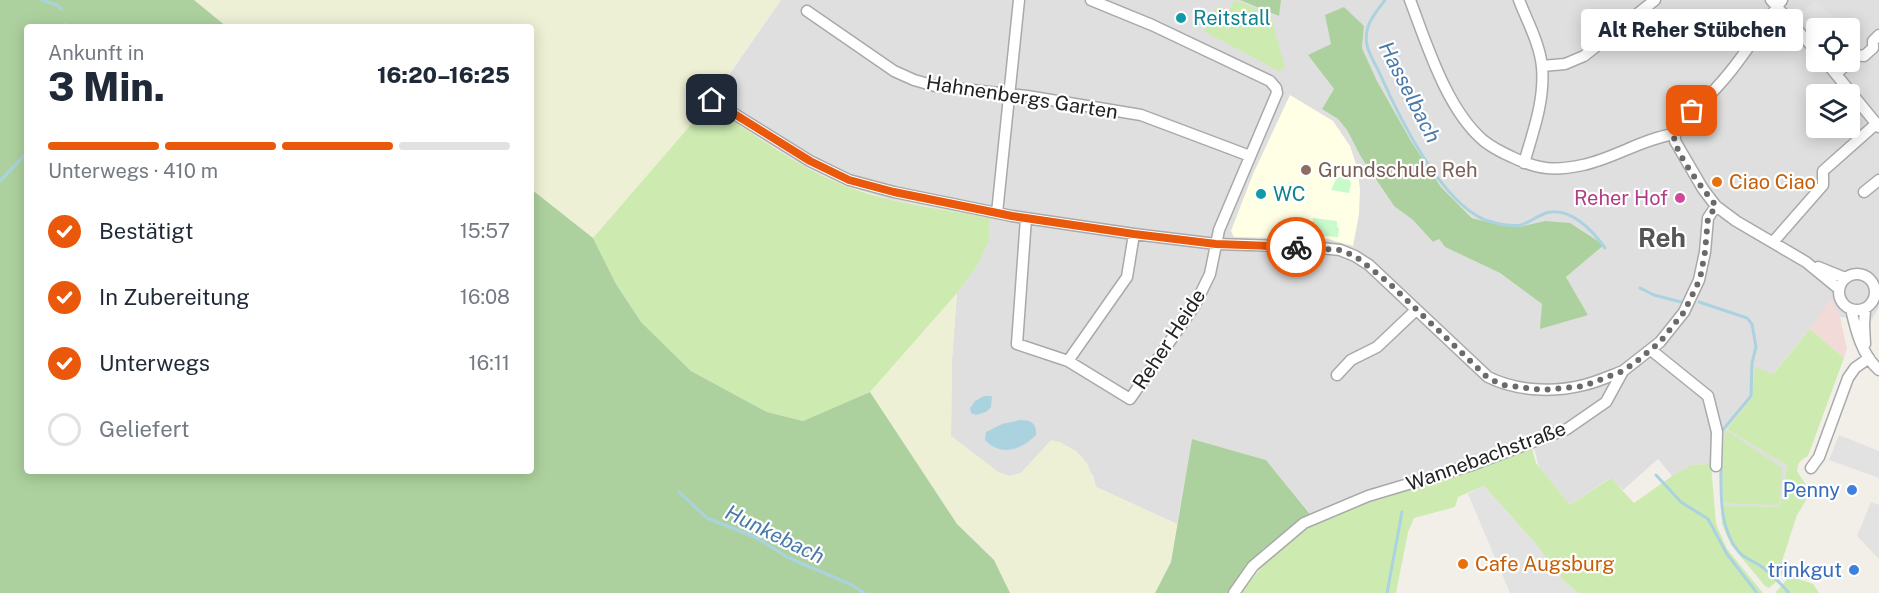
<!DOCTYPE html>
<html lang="de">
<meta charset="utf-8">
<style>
:root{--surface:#fff;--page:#f2f2f3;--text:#1f2937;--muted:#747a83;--line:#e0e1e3;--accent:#ea580c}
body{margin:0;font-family:"Public Sans",sans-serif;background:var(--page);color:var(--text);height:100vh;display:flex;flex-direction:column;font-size:22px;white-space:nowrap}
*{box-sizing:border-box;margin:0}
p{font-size:20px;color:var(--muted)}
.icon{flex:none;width:33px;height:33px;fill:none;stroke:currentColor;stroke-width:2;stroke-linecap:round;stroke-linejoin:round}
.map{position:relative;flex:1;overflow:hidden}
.sheet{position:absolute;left:24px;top:24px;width:510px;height:450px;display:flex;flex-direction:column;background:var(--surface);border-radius:6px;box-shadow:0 3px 15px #0003}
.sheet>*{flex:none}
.tools{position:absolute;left:1806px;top:18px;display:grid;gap:12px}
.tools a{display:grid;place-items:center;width:54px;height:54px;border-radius:6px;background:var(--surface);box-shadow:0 3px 15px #0003;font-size:30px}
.pin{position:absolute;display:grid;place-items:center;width:51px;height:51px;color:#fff;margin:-26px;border-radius:12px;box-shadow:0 3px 9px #0006}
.courier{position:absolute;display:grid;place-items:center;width:60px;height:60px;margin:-30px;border:4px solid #ea580c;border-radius:50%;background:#fff;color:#222;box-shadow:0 2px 8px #0007}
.bubble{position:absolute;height:42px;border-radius:6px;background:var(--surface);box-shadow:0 3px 15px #0003;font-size:20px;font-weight:800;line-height:42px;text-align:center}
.overview em{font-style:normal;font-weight:800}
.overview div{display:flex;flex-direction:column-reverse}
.overview{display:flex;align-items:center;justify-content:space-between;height:102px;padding:0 24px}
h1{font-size:39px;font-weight:800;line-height:45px}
.bar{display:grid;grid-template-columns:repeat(4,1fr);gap:9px 6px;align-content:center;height:72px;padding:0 24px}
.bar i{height:8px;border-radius:4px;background:var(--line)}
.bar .current{background:var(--accent)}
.bar p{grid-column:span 4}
ol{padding:0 24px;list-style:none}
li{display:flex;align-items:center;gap:18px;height:66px}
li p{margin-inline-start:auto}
li .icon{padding:6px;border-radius:50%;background:var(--accent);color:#fff;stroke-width:4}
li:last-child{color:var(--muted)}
li i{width:33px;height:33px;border:3px solid var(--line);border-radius:50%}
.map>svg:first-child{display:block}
.residential{fill:#e0dfdf;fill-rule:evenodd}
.commercial{fill:#f2dad9}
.education{fill:#ffffe5}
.farmland{fill:#eef0d5}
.grass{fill:#cdebb0}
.forest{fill:#add19e}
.park{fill:#c8facc}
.parking{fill:#e2e2e2}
.water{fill:#aad3df}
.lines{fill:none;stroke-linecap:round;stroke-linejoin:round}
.stream{stroke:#aad3df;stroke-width:3}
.minor-casing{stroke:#a9a9a9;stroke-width:13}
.minor{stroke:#fff;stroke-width:10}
.done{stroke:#6b6a68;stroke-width:6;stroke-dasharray:0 10.8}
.route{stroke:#ea580c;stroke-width:8}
.culture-dot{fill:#0f9aa8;stroke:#fff;stroke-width:2}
.education-dot{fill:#8d6e63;stroke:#fff;stroke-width:2}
.food-dot{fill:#e8710a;stroke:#fff;stroke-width:2}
.hotel-dot{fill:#d1479c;stroke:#fff;stroke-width:2}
.shop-dot{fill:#3f7fe0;stroke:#fff;stroke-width:2}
.labels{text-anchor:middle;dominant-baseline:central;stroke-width:4.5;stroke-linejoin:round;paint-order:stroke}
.culture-label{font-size:20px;fill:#0d838f;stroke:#fff;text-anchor:start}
.street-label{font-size:20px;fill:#222;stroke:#fff}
.education-label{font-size:20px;fill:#785e54;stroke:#fff;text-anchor:start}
.food-label{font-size:20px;fill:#c56008;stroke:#fff;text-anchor:start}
.hotel-label{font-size:20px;fill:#b23c85;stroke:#fff;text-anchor:end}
.shop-label{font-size:20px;fill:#366cbe;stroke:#fff;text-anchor:end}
.water-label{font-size:21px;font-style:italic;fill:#4a7aab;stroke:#fff}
.district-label{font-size:26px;font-weight:bold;fill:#555;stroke:#fff}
</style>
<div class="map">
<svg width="1879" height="593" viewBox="0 0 1879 593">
<rect width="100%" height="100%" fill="#f2efe9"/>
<path class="residential" d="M781 0H1240L1278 15 1281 0H1879V307L1872 319 1840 317 1831 300 1810 329 1727 429 1787 466 1780 507 1721 505 1719 464 1691 465 1672 476 1658 459 1623 490 1610 478 1570 505 1539 467 1533 443 1314 518 1266 460 1192 439 1177 524 1096 487 1093 475 1051 441 1021 473 1010 476 998 472 951 436 952 359 957 293 977 266 987 242 989 218 888 199 839 183 802 165 712 107 715 95ZM1364 26 1362 48 1377 81 1411 141 1441 187 1473 218 1499 225 1519 227 1545 221 1603 246 1566 277 1588 315 1542 304 1500 273 1445 247 1438 238 1433 242 1413 220 1394 206 1361 157 1347 130 1338 119 1322 109 1334 89 1309 56ZM1816 28H1850V62H1816ZM1816 94H1850V128H1816Z"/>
<path class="commercial" d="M1831 299 1840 317 1847 349 1844 358 1810 329Z"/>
<path class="education" d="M1290 95 1333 121 1350 146 1357 167 1360 189 1359 214 1353 246 1328 239 1234 237 1231 231 1253 174Z"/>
<path class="farmland" d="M194 0H781L702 112 593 238 531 189V27H227Z
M957 293 952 359 951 436 998 472 1010 476 1021 473 1051 440 1060 442 1076 451 1087 463 1096 487 1177 524 1171 562 1155 593H1010L994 560 957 524 870 392Z"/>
<path class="grass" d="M1234 0 1267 13 1271 16 1285 67 1280 72 1204 31 1218 5 1229 11Z
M712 107C753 133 793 164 838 183 885 203 939 208 989 218V240L977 266 957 293 870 392 803 421 767 412 691 371 641 322 616 284 593 238 702 112Z
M1810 329 1844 358 1808 456C1800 460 1798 463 1797 471L1808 488V497L1797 515 1782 561C1787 574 1778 581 1769 588L1765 586 1731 545 1722 524 1721 505 1780 507 1787 466 1727 429 1752 398 1755 367 1773 374Z
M1726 430 1782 468 1779 505 1724 503C1722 478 1721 455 1726 430Z
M1531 445 1536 463 1570 505 1611 478 1634 503 1672 476 1691 465 1711 464 1716 524 1727 549 1763 593H1578L1562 579 1535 543 1484 486 1458 497 1455 507 1414 518 1408 532 1396 593H1241L1271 555 1316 521 1369 498Z
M1790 576 1813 584 1819 593H1775Z"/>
<path class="forest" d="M0 0H194L227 27H27V471H531V189L593 238 616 284 641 322 691 371 767 412 803 421 870 392 957 524 994 560 1010 593H0Z
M1240 0H1281L1279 16Z
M1344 7 1364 26 1362 48 1377 81 1411 141 1441 187 1472 218 1499 225 1519 227 1545 221 1570 223 1604 245 1566 277 1588 315 1540 329 1542 304 1500 273 1445 247 1439 239 1433 242 1413 220 1394 206 1361 157 1347 130 1338 119 1322 109 1334 89 1308 55 1331 44 1325 15Z
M1192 439 1266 460 1310 514 1263 549 1228 593H1155L1171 562Z"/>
<path class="park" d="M1342 176H1346L1351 183 1349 193 1331 190 1336 179Z
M1313 218 1337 221V227L1339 228 1338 237 1310 235 1308 233 1312 229Z"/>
<path class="parking" d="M1816 0 1836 19 1833 22 1839 28H1821L1805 11Z
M1839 435 1879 451V478L1829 460Z
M1484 486 1535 543 1562 579 1578 593H1510L1468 494Z
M1871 502 1879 505V559L1857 536Z"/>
<path class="water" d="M984 396H992L991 407 986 412 976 415 971 413 970 408 975 401Z
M1020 420C1031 420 1037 423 1036 435 1021 450 1001 457 985 440L986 432 1002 424Z"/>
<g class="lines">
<path class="stream" d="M42 0 57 5 61 9
M1385 0C1375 13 1363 27 1367 45 1369 55 1376 65 1380 74 1399 117 1440 201 1485 220 1494 223 1511 227 1521 225 1529 223 1537 216 1546 213 1570 206 1593 231 1605 248
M65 24 66 27
M0 181 27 153
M1640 288 1654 295 1681 302
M1699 302 1747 318 1752 324 1756 347 1752 363 1751 396 1721 432
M1721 466C1721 494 1719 529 1739 552 1745 559 1754 561 1762 567 1772 574 1781 584 1789 593
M1656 475 1681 502 1708 519 1727 554 1757 593
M679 492 707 518 755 537 789 558 852 585 864 593
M1387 593 1402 512"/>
<g class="minor-casing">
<path id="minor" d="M1410 0C1427 45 1447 110 1484 141 1493 148 1503 153 1512 157 1539 170 1555 171 1583 165 1615 158 1642 139 1674 134
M1519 0C1527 21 1540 44 1542 67 1545 100 1533 132 1524 163
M1771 0 1816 51
M1782 0C1755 36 1733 75 1699 105 1686 116 1673 123 1675 141L1703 189 1716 206 1736 221 1806 262 1839 289
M807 11 894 71 914 80 935 86 1027 96 1141 115 1250 156
M1826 62 1879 127
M1542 66 1565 64 1584 56 1655 0
M1837 73 1857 55 1864 56 1873 48V41L1879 35
M712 100 810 161 849 180 894 192 1012 216 1134 234 1216 244 1312 247 1340 250 1355 256 1369 265 1488 377C1517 391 1552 393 1584 385 1597 382 1610 376 1623 371
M1864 192 1879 180
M997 213 1019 0
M1026 218 1017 344 1068 361 1130 399 1195 305 1210 274 1219 230 1277 93 1276 88 1270 81 1152 25 1091 0
M1773 242 1823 185V171L1877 123
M1818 267 1845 278
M1839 292a18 18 0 1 1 36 0a18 18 0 1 1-36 0Z
M1851 309C1856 331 1862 355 1879 370
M1865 309 1864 325 1865 344
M1651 350 1708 396 1717 432 1716 466
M1068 361 1127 277 1134 234
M1337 375 1351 360 1377 347 1416 310
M1811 468 1819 457 1848 378 1855 368 1869 358
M1234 593 1253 566 1304 523 1368 496 1472 465 1567 429 1606 402 1623 371 1660 342 1684 312 1699 280 1705 252 1708 218 1716 206"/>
</g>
<use href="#minor" class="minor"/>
</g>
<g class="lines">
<path class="done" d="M1296 247 1340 250 1355 256 1389 283 1488 378 1503 385 1542 390 1584 386 1623 371 1637 361 1660 342 1684 312 1700 279 1705 252 1708 218 1716 206C1705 191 1671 150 1674 132 1676 123 1685 117 1692 111"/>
<path class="route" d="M712 100 810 161 849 180 894 192 1012 216 1134 234 1216 244 1296 247"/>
</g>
<g class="culture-dot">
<circle cx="1181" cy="18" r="6"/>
<circle cx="1261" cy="194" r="6"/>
</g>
<circle class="education-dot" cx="1306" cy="170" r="6"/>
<g class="food-dot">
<circle cx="1717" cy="182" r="6"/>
<circle cx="1463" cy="564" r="6"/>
</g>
<circle class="hotel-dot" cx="1680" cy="198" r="6"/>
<g class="shop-dot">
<circle cx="1852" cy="490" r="6"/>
<circle cx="1854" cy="570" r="6"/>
</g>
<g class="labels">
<g class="culture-label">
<text x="1193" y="18">Reitstall</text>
<text x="1273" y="194">WC</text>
</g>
<g class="street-label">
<text transform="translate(1022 97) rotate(9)">Hahnenbergs Garten</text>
<text transform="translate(1169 339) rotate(-57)">Reher Heide</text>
<text transform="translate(1486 456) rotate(-20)">Wannebachstraße</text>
</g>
<g class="education-label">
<text x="1318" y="170">Grundschule Reh</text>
</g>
<g class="food-label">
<text x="1729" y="182">Ciao Ciao</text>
<text x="1475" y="564">Cafe Augsburg</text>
</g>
<g class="hotel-label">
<text x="1668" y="198">Reher Hof</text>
</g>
<g class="shop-label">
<text x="1840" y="490">Penny</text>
<text x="1842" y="570">trinkgut</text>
</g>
<g class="water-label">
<text transform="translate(1410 92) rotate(63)">Hasselbach</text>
<text transform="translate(775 534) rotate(26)">Hunkebach</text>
</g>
<g class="district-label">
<text x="1662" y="237">Reh</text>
</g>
</g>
</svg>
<div class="tools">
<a><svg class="icon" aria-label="locate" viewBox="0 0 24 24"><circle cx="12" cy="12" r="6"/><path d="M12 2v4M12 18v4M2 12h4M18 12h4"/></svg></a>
<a><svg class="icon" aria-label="layers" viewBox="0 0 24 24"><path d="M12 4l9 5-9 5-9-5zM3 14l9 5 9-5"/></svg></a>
</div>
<div class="pin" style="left:1692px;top:111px;background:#ea580c"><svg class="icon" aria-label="bag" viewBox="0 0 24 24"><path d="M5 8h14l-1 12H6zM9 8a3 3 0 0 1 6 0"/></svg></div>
<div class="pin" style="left:712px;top:100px;background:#1f2937"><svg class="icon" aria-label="home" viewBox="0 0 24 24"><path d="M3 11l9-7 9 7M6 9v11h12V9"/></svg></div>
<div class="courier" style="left:1296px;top:247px"><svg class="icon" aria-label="bike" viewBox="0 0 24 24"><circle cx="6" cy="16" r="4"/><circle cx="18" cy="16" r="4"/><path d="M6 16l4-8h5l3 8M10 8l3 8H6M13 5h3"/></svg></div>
<div class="bubble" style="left:1581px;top:9px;width:222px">Alt Reher Stübchen</div>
<section class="sheet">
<div class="overview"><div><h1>3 Min.</h1><p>Ankunft in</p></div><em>16:20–16:25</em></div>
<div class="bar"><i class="current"></i><i class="current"></i><i class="current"></i><i></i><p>Unterwegs · 410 m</p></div>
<ol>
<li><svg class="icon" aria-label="check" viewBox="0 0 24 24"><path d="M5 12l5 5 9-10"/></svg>Bestätigt<p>15:57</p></li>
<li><svg class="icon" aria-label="check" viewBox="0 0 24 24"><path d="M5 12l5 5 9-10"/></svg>In Zubereitung<p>16:08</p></li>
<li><svg class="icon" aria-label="check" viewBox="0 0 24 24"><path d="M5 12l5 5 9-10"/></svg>Unterwegs<p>16:11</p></li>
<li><i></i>Geliefert</li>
</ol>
</section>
</div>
